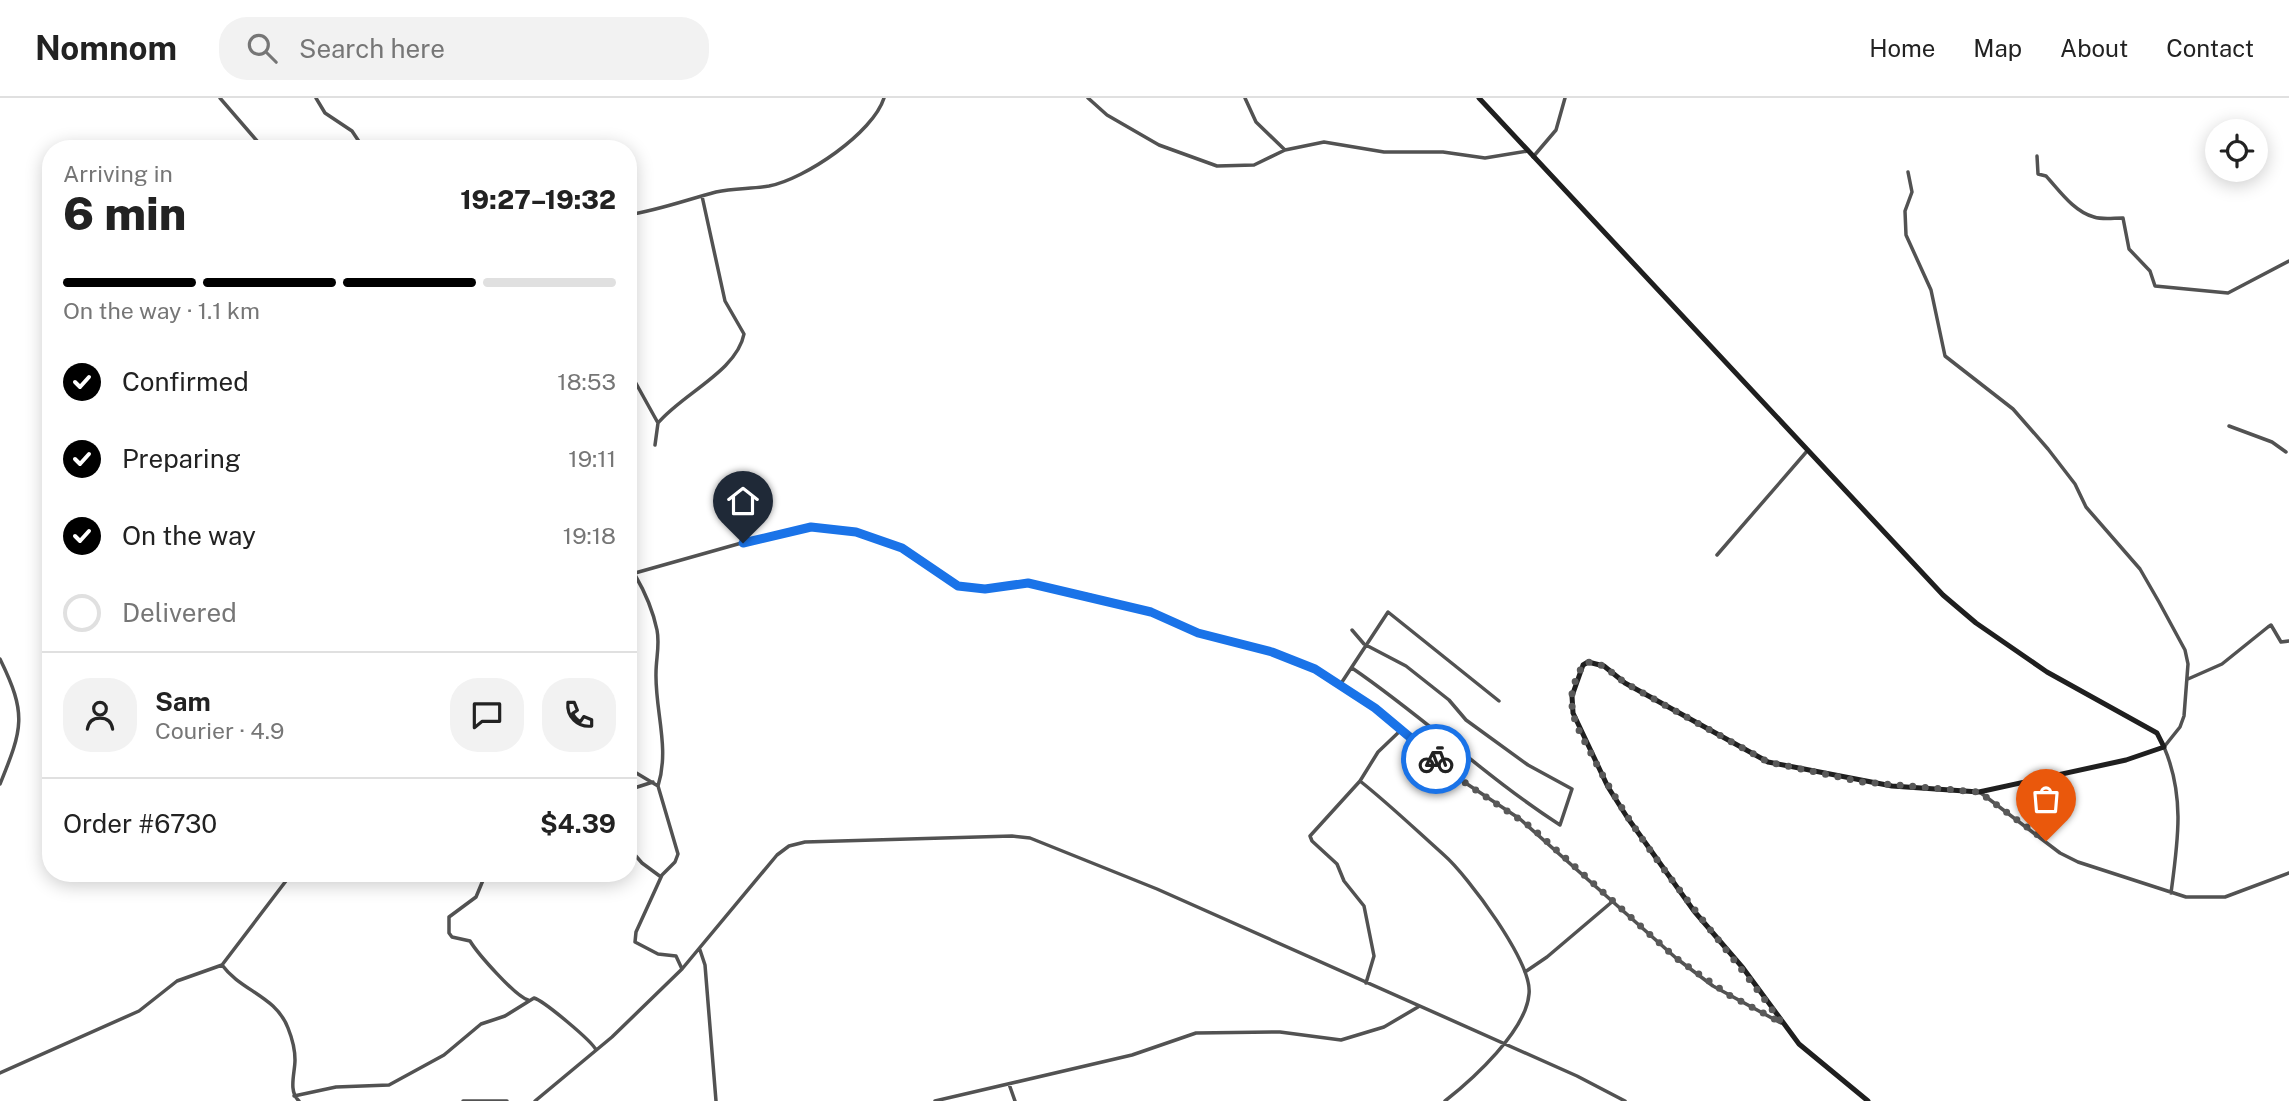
<!DOCTYPE html>
<meta charset="utf-8">
<style>
:root{--surface:#fff;--page:#f2f2f2;--text:#222;--muted:#767676;--line:#e0e0e0;--accent:#000}
body{margin:0;font-family:"Public Sans",sans-serif;background:var(--page);color:var(--text);height:100vh;display:flex;flex-direction:column;font-size:26px;white-space:nowrap}
*{box-sizing:border-box;margin:0}
p{font-size:23px;color:var(--muted)}
.icon{flex:none;width:38px;height:38px;fill:none;stroke:currentColor;stroke-width:2;stroke-linecap:round;stroke-linejoin:round}
.map{position:relative;flex:1;overflow:hidden}
.details{position:absolute;left:42px;top:42px;width:595px;height:742px;display:flex;flex-direction:column;background:var(--surface);border-radius:28px;box-shadow:0 4px 18px #0003}
.details>*{flex:none}
.tools{position:absolute;left:2205px;top:21px;display:grid;gap:14px}
.tools a{display:grid;place-items:center;width:63px;height:63px;border-radius:50%;background:var(--surface);box-shadow:0 4px 18px #0003;font-size:35px}
.pin{position:absolute;display:grid;place-items:center;width:60px;height:60px;color:#fff;margin:-72px -30px;border-radius:50% 50% 50% 0;rotate:-45deg;box-shadow:0 0 7px #0007}
.pin .icon{rotate:45deg}
.courier{position:absolute;display:grid;place-items:center;width:70px;height:70px;margin:-35px;border:5px solid #1a73e8;border-radius:50%;background:#fff;color:#222;box-shadow:0 2px 9px #0007}
.summary em{font-style:normal;font-weight:800}
.summary div{display:flex;flex-direction:column-reverse}
.summary{display:flex;align-items:center;justify-content:space-between;height:119px;padding:0 21px}
h1{font-size:46px;font-weight:800;line-height:52px}
.bar{display:grid;grid-template-columns:repeat(4,1fr);gap:10px 7px;align-content:center;height:84px;padding:0 21px}
.bar i{height:9px;border-radius:5px;background:var(--line)}
.bar .on{background:var(--accent)}
.bar p{grid-column:span 4}
.line{display:flex;align-items:center;gap:18px;padding:0 21px;border-top:2px solid var(--line)}
.line div{flex:1}
.round{display:grid;place-items:center;flex:none;width:74px;height:74px;border-radius:28px;background:var(--page)}
ol{padding:0 21px;list-style:none}
li{display:flex;align-items:center;gap:21px;height:77px}
li p{margin-inline-start:auto}
li .icon{padding:7px;border-radius:50%;background:var(--accent);color:#fff;stroke-width:4}
li:last-child{color:var(--muted)}
li i{width:38px;height:38px;border:4px solid var(--line);border-radius:50%}
header{display:flex;align-items:center;gap:42px;box-sizing:border-box;height:98px;padding:0 35px;background:var(--surface);border-bottom:2px solid var(--line)}
header strong{font-size:33px}
nav{display:flex;gap:38px;margin-inline-start:auto;font-size:24px}
.search{width:490px;height:63px;background:var(--page);display:flex;align-items:center;gap:18px;box-sizing:border-box;padding:0 24px;border-radius:28px;color:var(--muted);font-size:26px}
.map>svg:first-child{display:block}
.lines{fill:none;stroke-linecap:round;stroke-linejoin:round}
.street{stroke:#525252;stroke-width:3.5}
.secondary{stroke:#1f1f1f;stroke-width:5}
.done{stroke:#595959;stroke-width:7;stroke-dasharray:0 12.6}
.route{stroke:#1a73e8;stroke-width:9}
</style>
<header>
<strong>Nomnom</strong>
<div class="search"><svg class="icon" aria-label="search" viewBox="0 0 24 24"><circle cx="10" cy="10" r="6"/><path d="M15 15l6 6"/></svg>Search here</div>
<nav><a>Home</a><a>Map</a><a>About</a><a>Contact</a></nav>
</header>
<div class="map">
<svg width="2289" height="1003" viewBox="0 0 2289 1003">
<rect width="100%" height="100%" fill="#fff"/>
<g class="lines">
<path class="street" d="M220 0 264 51
M316 0 325 15 352 33 364 51
M1088 0 1107 17 1159 47 1217 68 1254 67 1285 52 1324 44 1384 54H1443L1485 60 1528 53
M1245 0 1256 24 1285 52
M2037 58 2038 76 2046 78C2059 92 2074 114 2094 119 2103 122 2113 120 2123 120L2129 151 2150 173 2155 188 2228 195 2289 163
M1533 59 1556 32 1565 0
M1908 74 1912 94 1905 113 1906 137 1931 192 1945 258 2013 311 2048 351 2075 386 2086 409 2140 471 2159 504 2185 552 2188 566 2184 618 2180 629 2164 649C2185 698 2178 743 2171 795
M628 117C659 112 686 102 716 94 734 90 751 91 769 88 805 81 873 35 884 0
M628 271 658 325
M2229 328 2272 344 2286 354
M655 347 658 325C682 296 737 273 744 236L725 203 702 98
M1717 457 1808 352
M628 477 770 437 811 429 838 431 876 440 902 450 958 488 985 491 1028 485 1089 497 1151 514 1198 535 1297 563 1325 577 1375 610 1455 678 1520 721 1676 860 1713 888 1781 925
M635 477C645 494 653 513 657 532 660 547 656 560 656 575 655 613 670 650 658 688
M1352 532 1364 546 1406 568 1449 602 1466 622 1528 667 1572 691 1560 727C1487 680 1424 619 1352 570
M0 561C27 616 23 630 0 686
M2188 581 2222 566 2268 529 2271 527 2281 544 2289 543
M1340 587 1388 514 1499 603
M628 670 658 688 678 756 675 764 662 777 636 834 635 844 658 856 676 858 682 871
M1360 683C1389 706 1416 732 1444 757 1467 777 1533 865 1529 896 1526 933 1473 981 1445 1003
M628 692 653 684
M1981 695 2060 755 2078 764 2186 799H2225L2289 775
M628 749 642 765 661 779
M486 775 476 799 449 819V835L452 839 470 843C478 856 515 898 528 902
M700 852 705 867 716 1003
M222 867C241 893 276 898 288 930 292 940 295 951 295 962 295 975 288 993 299 1003
M1525 874 1547 859 1613 803
M1366 885 1374 858 1364 808 1344 783 1337 766 1312 743 1310 738 1360 683 1378 654 1401 632
M0 975 139 913 177 883 222 867 292 775
M1009 986 1015 1003
M294 998 336 989 389 987 444 957 481 926 505 918 534 900C544 903 592 943 596 952
M463 1003H507
M535 1003 612 939 682 871 777 757 789 748 805 744 1012 738 1030 740 1157 791 1577 978 1625 1003
M935 1003 1132 957 1196 935 1280 934 1341 942 1384 929 1418 909"/>
<path class="secondary" d="M1479 0 1943 497 1976 525 2047 574 2157 635 2164 649 2126 662 1979 694 1892 688 1768 664 1625 585 1604 568 1588 564 1583 567 1572 598 1573 615 1608 689 1627 719 1694 813 1743 870 1799 946 1868 1003"/>
</g>
<g class="lines">
<path class="done" d="M1436 661 1455 678 1531 729 1676 860 1729 897 1782 925C1719 838 1644 758 1594 661 1586 645 1573 626 1572 607 1570 594 1576 579 1583 567L1588 564 1604 568 1625 585 1768 664 1862 684 1979 694 2046 743"/>
<path class="route" d="M743 445 811 429 856 434 902 450 958 488 985 491 1028 485 1151 514 1198 535 1272 554 1315 571 1375 610 1436 661"/>
</g>
</svg>
<div class="tools">
<a><svg class="icon" aria-label="locate" viewBox="0 0 24 24"><circle cx="12" cy="12" r="6"/><path d="M12 2v4M12 18v4M2 12h4M18 12h4"/></svg></a>
</div>
<div class="pin" style="left:2046px;top:743px;background:#ea580c"><svg class="icon" aria-label="bag" viewBox="0 0 24 24"><path d="M5 8h14l-1 12H6zM9 8a3 3 0 0 1 6 0"/></svg></div>
<div class="pin" style="left:743px;top:445px;background:#1f2937"><svg class="icon" aria-label="home" viewBox="0 0 24 24"><path d="M3 11l9-7 9 7M6 9v11h12V9"/></svg></div>
<div class="courier" style="left:1436px;top:661px"><svg class="icon" aria-label="bike" viewBox="0 0 24 24"><circle cx="6" cy="16" r="4"/><circle cx="18" cy="16" r="4"/><path d="M6 16l4-8h5l3 8M10 8l3 8H6M13 5h3"/></svg></div>
<section class="details">
<div class="summary"><div><h1>6 min</h1><p>Arriving in</p></div><em>19:27–19:32</em></div>
<div class="bar"><i class="on"></i><i class="on"></i><i class="on"></i><i></i><p>On the way · 1.1 km</p></div>
<ol>
<li><svg class="icon" aria-label="check" viewBox="0 0 24 24"><path d="M5 12l5 5 9-10"/></svg>Confirmed<p>18:53</p></li>
<li><svg class="icon" aria-label="check" viewBox="0 0 24 24"><path d="M5 12l5 5 9-10"/></svg>Preparing<p>19:11</p></li>
<li><svg class="icon" aria-label="check" viewBox="0 0 24 24"><path d="M5 12l5 5 9-10"/></svg>On the way<p>19:18</p></li>
<li><i></i>Delivered</li>
</ol>
<div class="line" style="height:126px"><a class="round"><svg class="icon" aria-label="person" viewBox="0 0 24 24"><circle cx="12" cy="8" r="4"/><path d="M4 21q1-7 8-7t8 7"/></svg></a><div><b>Sam</b><p>Courier · 4.9</p></div><a class="round"><svg class="icon" aria-label="chat" viewBox="0 0 24 24"><path d="M4 5h16v11H9l-5 4z"/></svg></a><a class="round"><svg class="icon" aria-label="phone" viewBox="0 0 24 24"><path d="M5 4h4l2 5-3 2q2 4 5 5l2-3 5 2v4C11 20 4 13 5 4z"/></svg></a></div>
<div class="line" style="height:91px"><div>Order #6730</div><b>$4.39</b></div>
</section>
</div>
